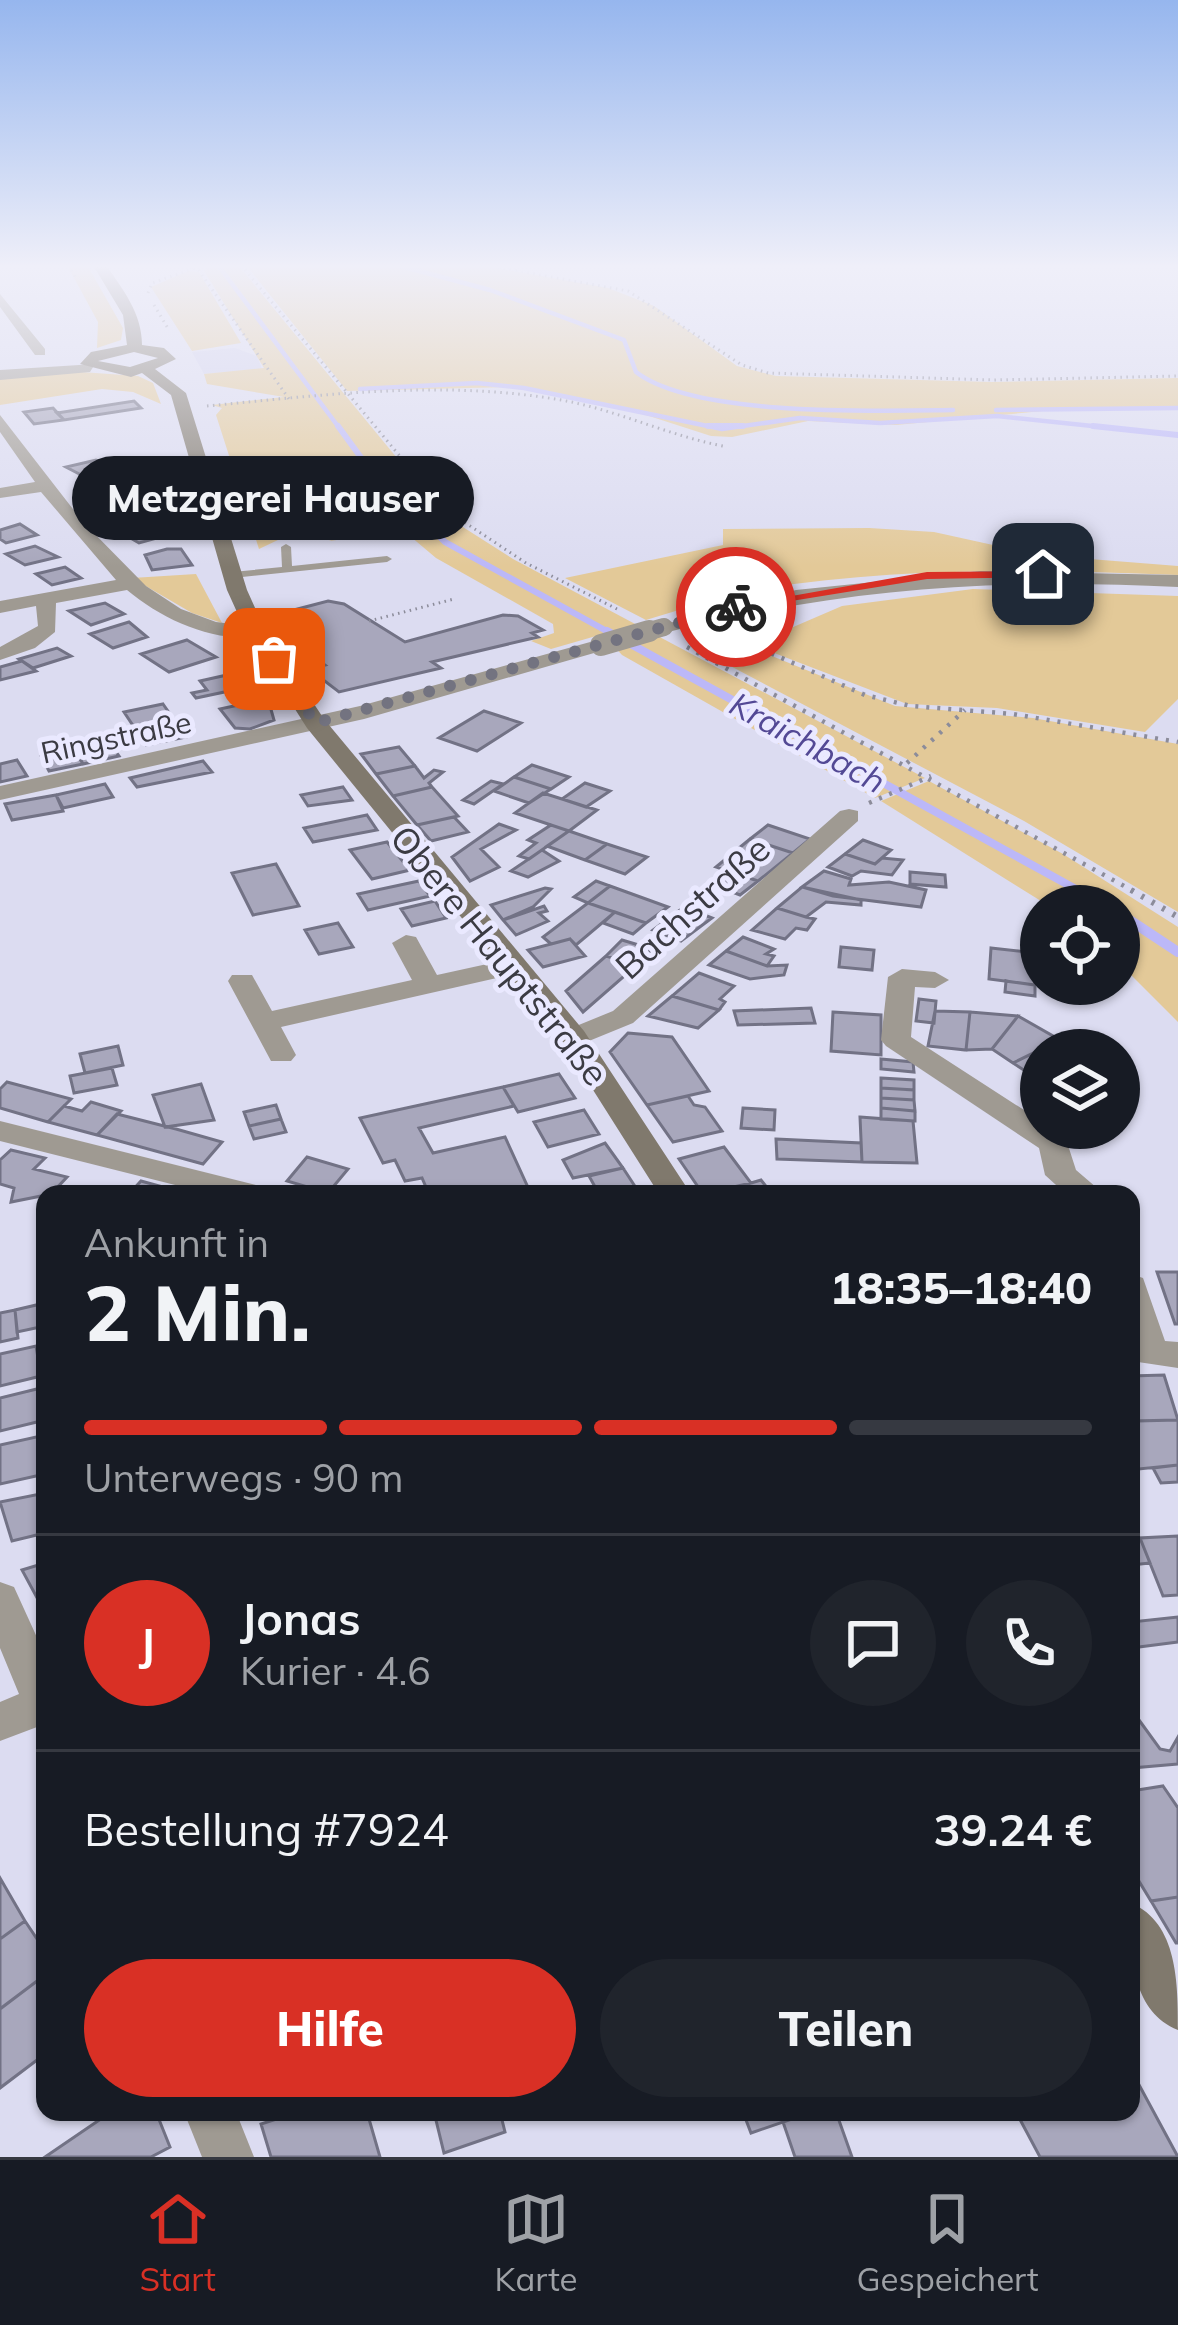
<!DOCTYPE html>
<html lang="de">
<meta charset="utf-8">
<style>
:root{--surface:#171b24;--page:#20242c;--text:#f1f3f6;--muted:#9ea1a6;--line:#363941;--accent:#d93025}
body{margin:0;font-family:Mulish,sans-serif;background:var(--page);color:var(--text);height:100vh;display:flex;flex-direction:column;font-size:45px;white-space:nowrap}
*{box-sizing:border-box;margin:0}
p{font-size:39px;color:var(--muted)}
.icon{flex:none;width:66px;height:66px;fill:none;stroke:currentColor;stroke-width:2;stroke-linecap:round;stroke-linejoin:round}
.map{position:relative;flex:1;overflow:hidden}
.panel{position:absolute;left:36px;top:1185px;width:1104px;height:936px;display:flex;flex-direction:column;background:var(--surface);border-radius:24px;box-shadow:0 3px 9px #0004}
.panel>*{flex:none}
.controls{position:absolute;left:1020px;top:885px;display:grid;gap:24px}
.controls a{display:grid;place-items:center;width:120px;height:120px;border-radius:50%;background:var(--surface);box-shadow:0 3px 9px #0004;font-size:60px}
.pin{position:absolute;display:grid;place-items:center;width:102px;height:102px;color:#fff;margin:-51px;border-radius:24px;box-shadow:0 6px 18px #0006}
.courier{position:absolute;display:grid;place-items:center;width:120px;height:120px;margin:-60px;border:9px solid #d93025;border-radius:50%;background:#fff;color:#222;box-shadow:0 3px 15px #0007}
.bubble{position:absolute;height:84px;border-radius:42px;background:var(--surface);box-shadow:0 3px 9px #0004;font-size:39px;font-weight:800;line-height:84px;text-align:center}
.head em{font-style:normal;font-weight:800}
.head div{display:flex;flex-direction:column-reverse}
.head{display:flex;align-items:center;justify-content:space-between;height:204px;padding:0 48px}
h1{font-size:78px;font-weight:800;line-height:90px}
.bar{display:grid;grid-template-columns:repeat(4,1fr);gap:18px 12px;align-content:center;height:144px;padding:0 48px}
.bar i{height:15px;border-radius:9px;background:var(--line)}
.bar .selected{background:var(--accent)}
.bar p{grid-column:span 4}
.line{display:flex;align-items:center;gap:30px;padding:0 48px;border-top:3px solid var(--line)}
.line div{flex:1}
.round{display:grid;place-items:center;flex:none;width:126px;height:126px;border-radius:63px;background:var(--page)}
.button{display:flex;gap:24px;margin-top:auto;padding:24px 48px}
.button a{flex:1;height:138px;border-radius:72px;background:var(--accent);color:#fff;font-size:48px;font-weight:800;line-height:138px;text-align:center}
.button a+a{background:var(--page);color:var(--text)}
.dock{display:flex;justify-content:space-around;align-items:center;height:168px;border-top:3px solid var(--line);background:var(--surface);font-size:33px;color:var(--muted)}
.dock a{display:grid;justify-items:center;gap:6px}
.dock .selected{color:var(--accent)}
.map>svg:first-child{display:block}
.built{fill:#d1d1ed}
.green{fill:#e3c998}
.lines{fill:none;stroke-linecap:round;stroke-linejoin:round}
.stream-far3{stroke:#bcb8f8;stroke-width:4.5}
.stream-far2{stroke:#bcb8f8;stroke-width:6}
.stream-far1{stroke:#bcb8f8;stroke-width:8}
.stream{stroke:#bcb8f8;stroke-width:10}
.building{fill:#a8a7bc;stroke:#727285;stroke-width:3}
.path-far2{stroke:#8c8c9a;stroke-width:3;stroke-dasharray:1.5 4.5;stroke-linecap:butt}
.path-far1{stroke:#8c8c9a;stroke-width:4.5;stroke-dasharray:3 8;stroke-linecap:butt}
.path{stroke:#8c8c9a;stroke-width:6;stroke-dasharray:3 9;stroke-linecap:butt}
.service{fill:#9f9a92;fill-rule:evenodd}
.minor{fill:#9f9a92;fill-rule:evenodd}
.secondary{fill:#80796d;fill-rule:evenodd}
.minor-bridge-far1{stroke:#9f9a92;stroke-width:18}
.minor-bridge{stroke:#9f9a92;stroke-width:22}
.route{fill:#d93025}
.done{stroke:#737380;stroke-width:12;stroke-dasharray:0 21.6}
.labels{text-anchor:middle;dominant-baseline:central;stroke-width:10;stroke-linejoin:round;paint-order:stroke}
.far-street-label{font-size:30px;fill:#3b3b43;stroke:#eae9ff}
.far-water-label{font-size:33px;font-style:italic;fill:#534995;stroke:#eae9ff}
.street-label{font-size:36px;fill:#3b3b43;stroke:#eae9ff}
</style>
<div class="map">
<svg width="1178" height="2157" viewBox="0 0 1178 2157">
<rect width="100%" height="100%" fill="#dcdcf1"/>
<path class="built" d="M235 348 257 356 262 369 204 374 192 352Z"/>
<path class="green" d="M67 265H87L123 328 121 340 97 348 98 322Z
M215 265H238L444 515 513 559 925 778 875 798 622 655 603 634 551 649 531 641 554 633 553 624 436 558 404 531 329 541 399 512 377 493 259 549 216 415 222 408 212 405 284 397 207 384 204 374 264 368 204 271Z
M246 265H480L608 288 654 306 737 366 776 376 992 382 1178 378V407L1043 411 896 425 808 421 732 437 711 436 618 406 515 387 347 391Z
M188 271 199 272 241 343 192 351 151 287Z
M81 372 138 376 153 383 161 404 133 392 102 389 0 405V379Z
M869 528 934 532 1039 555 1178 566V575C1034 569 895 567 753 590 717 596 681 610 646 620L565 578 723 545V529Z
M196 574 222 623 192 613 132 578Z
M973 589 1178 596V699L1145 732 997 708 907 704 769 651 770 637 842 606Z
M732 636 762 637V652L895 706 1033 718 1178 744V912L1024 821 702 651 750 650Z
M929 781 1063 854 1178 927V1022L1119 963V906H1049L881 801Z"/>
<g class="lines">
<path class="stream-far3" d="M218 265 340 429
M397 265 490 290 624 340 636 372C694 417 878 411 953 410
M360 389 477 383 524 388 722 429 800 418 880 423 997 416 1121 429
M996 410 1178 408"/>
<path class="stream-far2" d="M338 426 365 463 445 542 612 634
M708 426H743
M1093 426 1178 435"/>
<path class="stream-far1" d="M607 631 1083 893"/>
<path class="stream" d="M1078 890 1106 906
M1119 913 1178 952"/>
</g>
<path class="building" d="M134 401 141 408 64 420 57 413Z
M53 408 64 420 34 424 24 412Z
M96 460 116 469 85 477 66 467Z
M107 480 125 489 100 495 82 487Z
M121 499 144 507 115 516 93 507Z
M155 522 175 533 139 543 120 532Z
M20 524 37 535 6 543 0 539V530Z
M35 546 58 557 25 565 6 554Z
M167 549H181L192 565 152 570 145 555Z
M65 567 81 578 52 585 36 574Z
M328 601 344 604 405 642 503 615 518 616 543 630 532 633 538 637 432 662 441 668 339 692 309 669 325 665 296 644 310 640 282 620 297 616 290 611Z
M105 603 124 614 91 625 69 611Z
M129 622 147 637 113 648 90 634Z
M187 640 216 657 169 672 141 654Z
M57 648 71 656 33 668 19 659Z
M22 661 36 671 0 680V667Z
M236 673 248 687 196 698 192 693 207 690 200 681Z
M257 701 270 706 274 720 250 729 235 728 220 709Z
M163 704 186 737 146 745 124 712Z
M484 711 521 723 477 751 439 738Z
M107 739 119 756 83 764 72 746Z
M72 744 83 764 49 771 41 756Z
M399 747 415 766 376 774 361 754Z
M17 760 27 776 0 782V764Z
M203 761 212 772 137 787 130 778Z
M532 765 569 777 551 789 514 777Z
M415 766 424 778 434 770 443 772 429 783 432 787 393 796 376 774Z
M514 777 551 789 529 803 494 791Z
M491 781 503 784 474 804 463 800Z
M585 783 610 791 586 807 562 799Z
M105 784 113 797 63 808 56 795Z
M343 787 352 800 308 806 301 795Z
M432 787 458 816 417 825 393 796Z
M543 793 562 799 597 810 569 831 515 813Z
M56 795 63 811 12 820 5 804Z
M367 815 377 830 313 842 304 828Z
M454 817 468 832 431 841 417 825Z
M499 824 516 830 481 849 499 867 470 881 452 857Z
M551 825 569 831 529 859 519 856 536 843 528 840Z
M768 825 810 839 793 853 750 839Z
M569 831 607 844 585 860 547 846Z
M750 839 793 853 758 881 716 867Z
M863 840 891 850 875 864 845 854Z
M387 842 410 870 372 879 350 850Z
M607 844 647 857 625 874 585 860Z
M542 850 559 861 528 877 511 871Z
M845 854 875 864 882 858 903 860 892 875 861 871 852 876 828 867Z
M276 864 299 906 253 915 232 873Z
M725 870 758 881 740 895 714 885Z
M824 871 851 879 849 885 889 882 926 890 921 907 833 896 802 887Z
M910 872 945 875 946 887 910 884Z
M419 881 430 896 368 910 358 894Z
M596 881 610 886 588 903 574 897Z
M610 886 668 907 646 923 588 903Z
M802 887 861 900V905L826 902 806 917 777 908Z
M545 888 551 889 533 907 503 920 491 905Z
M435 901 446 918 412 926 401 909Z
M588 903 615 912 576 945 570 939 551 944 543 937Z
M544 906 547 911 539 913 548 921 516 935 503 920Z
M684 907 712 918 681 941 653 930Z
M777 908 806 917 815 919 807 930 796 928 785 939 752 930Z
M615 912 646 923 633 934 603 923Z
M338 923 353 947 319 954 305 930Z
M743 937 774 949 766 954 774 956 767 966 726 951Z
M570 939 585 956 543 967 528 950Z
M622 940 652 949 637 965 606 956Z
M841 947 874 950 872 970 839 967Z
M991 948 1037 953 1035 985 989 979Z
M726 951 767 966 787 965 784 975 750 979 709 965Z
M606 956 637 965 583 1012 566 991Z
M699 973 734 986 720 999 725 1002 719 1010 672 996Z
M1006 981 1035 985V996L1005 992Z
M672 996 719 1010 698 1028 648 1016Z
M919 999 936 1001 934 1023 916 1021Z
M811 1008 815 1023 738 1025 734 1011Z
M935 1011 970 1012 966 1050 928 1046Z
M833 1012 881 1015V1055L831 1051Z
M970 1012 1018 1016 992 1049 966 1050Z
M1018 1016 1060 1040 1013 1063 992 1049Z
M628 1033 672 1037 709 1091 647 1105 610 1052Z
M1060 1040 1074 1050H1041V1075L1033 1076 1013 1063Z
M118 1046 123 1065 85 1073 80 1054Z
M881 1059 913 1062 914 1072 881 1069Z
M112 1068 117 1085 74 1093 70 1076Z
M559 1074 575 1098 518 1112 503 1087Z
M881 1078 914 1080V1090L881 1088Z
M7 1082 71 1099 48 1122 0 1108V1089Z
M201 1084 214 1120 165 1127 153 1095Z
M503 1087 514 1106 419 1128 433 1153 505 1137 531 1194H476L474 1189 429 1194 422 1178 405 1181 395 1160 383 1163 360 1118Z
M881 1088 914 1090V1100L881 1098Z
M688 1096 694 1105 705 1107 722 1131 673 1142 647 1105Z
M881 1098 914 1100 915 1111 881 1108Z
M91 1102 121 1111 97 1135 48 1122 64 1106 82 1111Z
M276 1105 281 1119 249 1126 244 1112Z
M743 1108 775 1110 774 1130 741 1128Z
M881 1108 915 1111V1121L881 1119Z
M584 1110 599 1134 548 1147 534 1122Z
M117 1114 176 1129 222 1142 203 1164 97 1135Z
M860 1117 913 1121 917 1163 862 1162Z
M281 1119 286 1132 254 1139 249 1126Z
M776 1139 861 1143 862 1162 777 1159Z
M605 1143 623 1168 573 1178 563 1160Z
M724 1147 751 1183 703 1194 679 1159Z
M11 1150 45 1158 34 1169 67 1177 51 1194 11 1202 14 1188 0 1184V1160Z
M307 1157 348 1169 328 1193 287 1181Z
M623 1168 640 1194H599L589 1176Z
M761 1180 772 1194H711L751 1183Z
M141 1181 188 1194H129Z
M1157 1272H1178V1324H1175Z
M45 1303V1326L17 1332 15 1310Z
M15 1310 18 1338 0 1342V1313Z
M36 1346 41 1376 0 1386V1354Z
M1164 1375 1178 1420 1138 1421 1131 1376Z
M45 1387V1420L0 1431V1398Z
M1178 1420V1465L1139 1469 1131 1452V1421Z
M45 1435V1474L0 1484V1445Z
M1178 1465V1482L1161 1483 1153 1468Z
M45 1493V1533L12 1541 0 1502Z
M1178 1536V1595L1163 1596 1140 1538Z
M1140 1538 1150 1563 1131 1565V1539Z
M45 1563V1606L42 1607 22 1570Z
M1178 1617V1642L1131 1648V1622Z
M1131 1709 1160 1749 1170 1751 1178 1737V1764L1131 1768Z
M1163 1786 1178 1808V1897L1151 1901 1131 1868V1791Z
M0 1878 25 1921 0 1939Z
M1178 1897V1943H1176L1151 1901Z
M25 1921 45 1951V1975L0 2009V1939Z
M45 1975V2054L0 2088V2009Z
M1131 2070 1178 2157H1040L1016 2112H1131Z
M111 2112H156L170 2147 151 2157H45Z
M298 2112H367L380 2157H271L261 2124Z
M434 2112H500L505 2132 444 2153Z
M743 2112H812L751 2133Z
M812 2112H836L852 2157H795L783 2122Z"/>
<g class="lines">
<path class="path-far2" d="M68 265 76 278
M195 265 289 399
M241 265 443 508 526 563 617 609
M486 265 628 291 742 365 768 373 994 380 1178 376
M148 293 152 283 204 265
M154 305 169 330
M207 406C322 395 440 380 555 399 613 408 666 435 723 446
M369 621 454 599"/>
<path class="path-far1" d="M765 635 766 651 865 695 911 706 1013 714 1178 742
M701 645 743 648 726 637
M687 647 1137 893
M907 763 965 710
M869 803 931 776"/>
<path class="path" d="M1131 890 1178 917"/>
<path class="service" d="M286 544 291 547 292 566 387 556 392 559 387 562 233 578 228 575 233 572 282 567 281 547Z"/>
<path class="minor" d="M0 294 45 349V355H35L0 307Z
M95 364 90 372 0 380V370Z
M0 415 83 522 146 586 181 609 216 622 263 628V636C215 644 163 620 127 590L56 603 55 632 35 648 0 660V647L38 626 36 606 0 613V601L116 580 41 492 0 498V488L35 482 0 432Z
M980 571 1178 575V587C993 578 844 588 664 633L654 627 796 590Z
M601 639 611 645 608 649 364 719 0 800V786L360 706Z
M849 809 858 811V821L633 1023 584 1043H564L559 1037 564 1031 613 1011 840 811Z
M406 935 416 937 437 975 514 958 528 966 514 974 281 1027 296 1055 291 1061H271L228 981 232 975H252L272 1011 412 980 392 943Z
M902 969 935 972 949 980 935 988 915 987 911 1037 1041 1121V1128L1065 1136 1076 1170 1104 1194H1066L1045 1175 1039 1148 886 1046 881 1040 888 977Z
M0 1121 264 1187 269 1194H211L0 1141Z
M1131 1274 1143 1278 1165 1341 1178 1342V1368L1138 1362 1133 1353Z
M0 1582 14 1587 45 1655V1724L0 1741V1702L19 1694 0 1648Z
M184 2112H236L254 2157H202Z"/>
<path class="secondary" d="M93 265H106C123 290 142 313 142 345L164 348 176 359 155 369 186 393 247 590 266 632 324 719 584 1031 691 1194H659L562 1041 307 728 246 632 227 590 171 395 142 373 131 377 80 364 91 352 127 345 123 315ZM134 352 158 358 130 367 98 361Z
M1131 1903C1178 1923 1178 1984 1178 2030 1128 2009 1131 1949 1131 1903Z"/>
<path class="minor-bridge-far1" d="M639 634 664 627"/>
<path class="minor-bridge" d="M601 645 649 631"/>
</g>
<linearGradient id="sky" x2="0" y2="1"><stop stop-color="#96b6ee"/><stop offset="0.47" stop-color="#efeff9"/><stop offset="1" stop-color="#efeff9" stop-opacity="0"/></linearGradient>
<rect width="1178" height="567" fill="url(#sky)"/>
<path class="route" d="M1043 571 1048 577 927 579 736 610 729 607 927 572Z"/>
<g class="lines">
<path class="done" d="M274 659 315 723 736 607"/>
</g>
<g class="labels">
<g class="far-street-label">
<text transform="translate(116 737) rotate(-12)">Ringstraße</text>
</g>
<g class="far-water-label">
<text transform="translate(808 742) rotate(29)">Kraichbach</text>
</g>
<g class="street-label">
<text transform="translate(692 907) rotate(-42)">Bachstraße</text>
<text transform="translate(500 955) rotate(51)">Obere Hauptstraße</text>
</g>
</g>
</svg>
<div class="controls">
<a><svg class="icon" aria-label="locate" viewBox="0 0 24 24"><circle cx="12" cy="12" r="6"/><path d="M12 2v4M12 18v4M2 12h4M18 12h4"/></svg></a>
<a><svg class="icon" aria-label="layers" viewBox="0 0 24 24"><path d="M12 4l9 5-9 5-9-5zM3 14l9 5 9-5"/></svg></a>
</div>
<div class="pin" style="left:274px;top:659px;background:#ea580c"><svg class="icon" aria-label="bag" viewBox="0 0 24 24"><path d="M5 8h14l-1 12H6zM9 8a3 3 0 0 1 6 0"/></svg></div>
<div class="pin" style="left:1043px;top:574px;background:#1f2937"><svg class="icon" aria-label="home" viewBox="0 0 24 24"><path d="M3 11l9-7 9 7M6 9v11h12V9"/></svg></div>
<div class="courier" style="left:736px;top:607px"><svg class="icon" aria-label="bike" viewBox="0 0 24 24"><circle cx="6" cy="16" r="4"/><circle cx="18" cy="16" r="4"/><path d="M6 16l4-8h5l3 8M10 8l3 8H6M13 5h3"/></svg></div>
<div class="bubble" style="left:72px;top:456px;width:402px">Metzgerei Hauser</div>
<section class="panel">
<div class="head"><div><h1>2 Min.</h1><p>Ankunft in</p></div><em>18:35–18:40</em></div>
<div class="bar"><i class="selected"></i><i class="selected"></i><i class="selected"></i><i></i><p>Unterwegs · 90 m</p></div>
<div class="line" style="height:216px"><b class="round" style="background:var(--accent);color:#fff">J</b><div><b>Jonas</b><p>Kurier · 4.6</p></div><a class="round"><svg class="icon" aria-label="chat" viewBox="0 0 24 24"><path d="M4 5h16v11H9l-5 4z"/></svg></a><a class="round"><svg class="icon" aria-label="phone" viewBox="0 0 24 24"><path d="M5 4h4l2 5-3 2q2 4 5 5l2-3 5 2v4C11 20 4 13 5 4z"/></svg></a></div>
<div class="line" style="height:156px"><div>Bestellung #7924</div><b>39.24 €</b></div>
<div class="button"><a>Hilfe</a><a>Teilen</a></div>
</section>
</div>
<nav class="dock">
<a class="selected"><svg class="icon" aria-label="home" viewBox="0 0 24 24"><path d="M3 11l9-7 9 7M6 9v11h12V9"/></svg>Start</a>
<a><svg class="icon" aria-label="map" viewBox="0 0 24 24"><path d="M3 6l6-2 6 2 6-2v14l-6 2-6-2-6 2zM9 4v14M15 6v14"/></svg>Karte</a>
<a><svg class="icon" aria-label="saved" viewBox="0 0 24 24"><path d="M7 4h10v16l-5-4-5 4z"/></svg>Gespeichert</a>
</nav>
